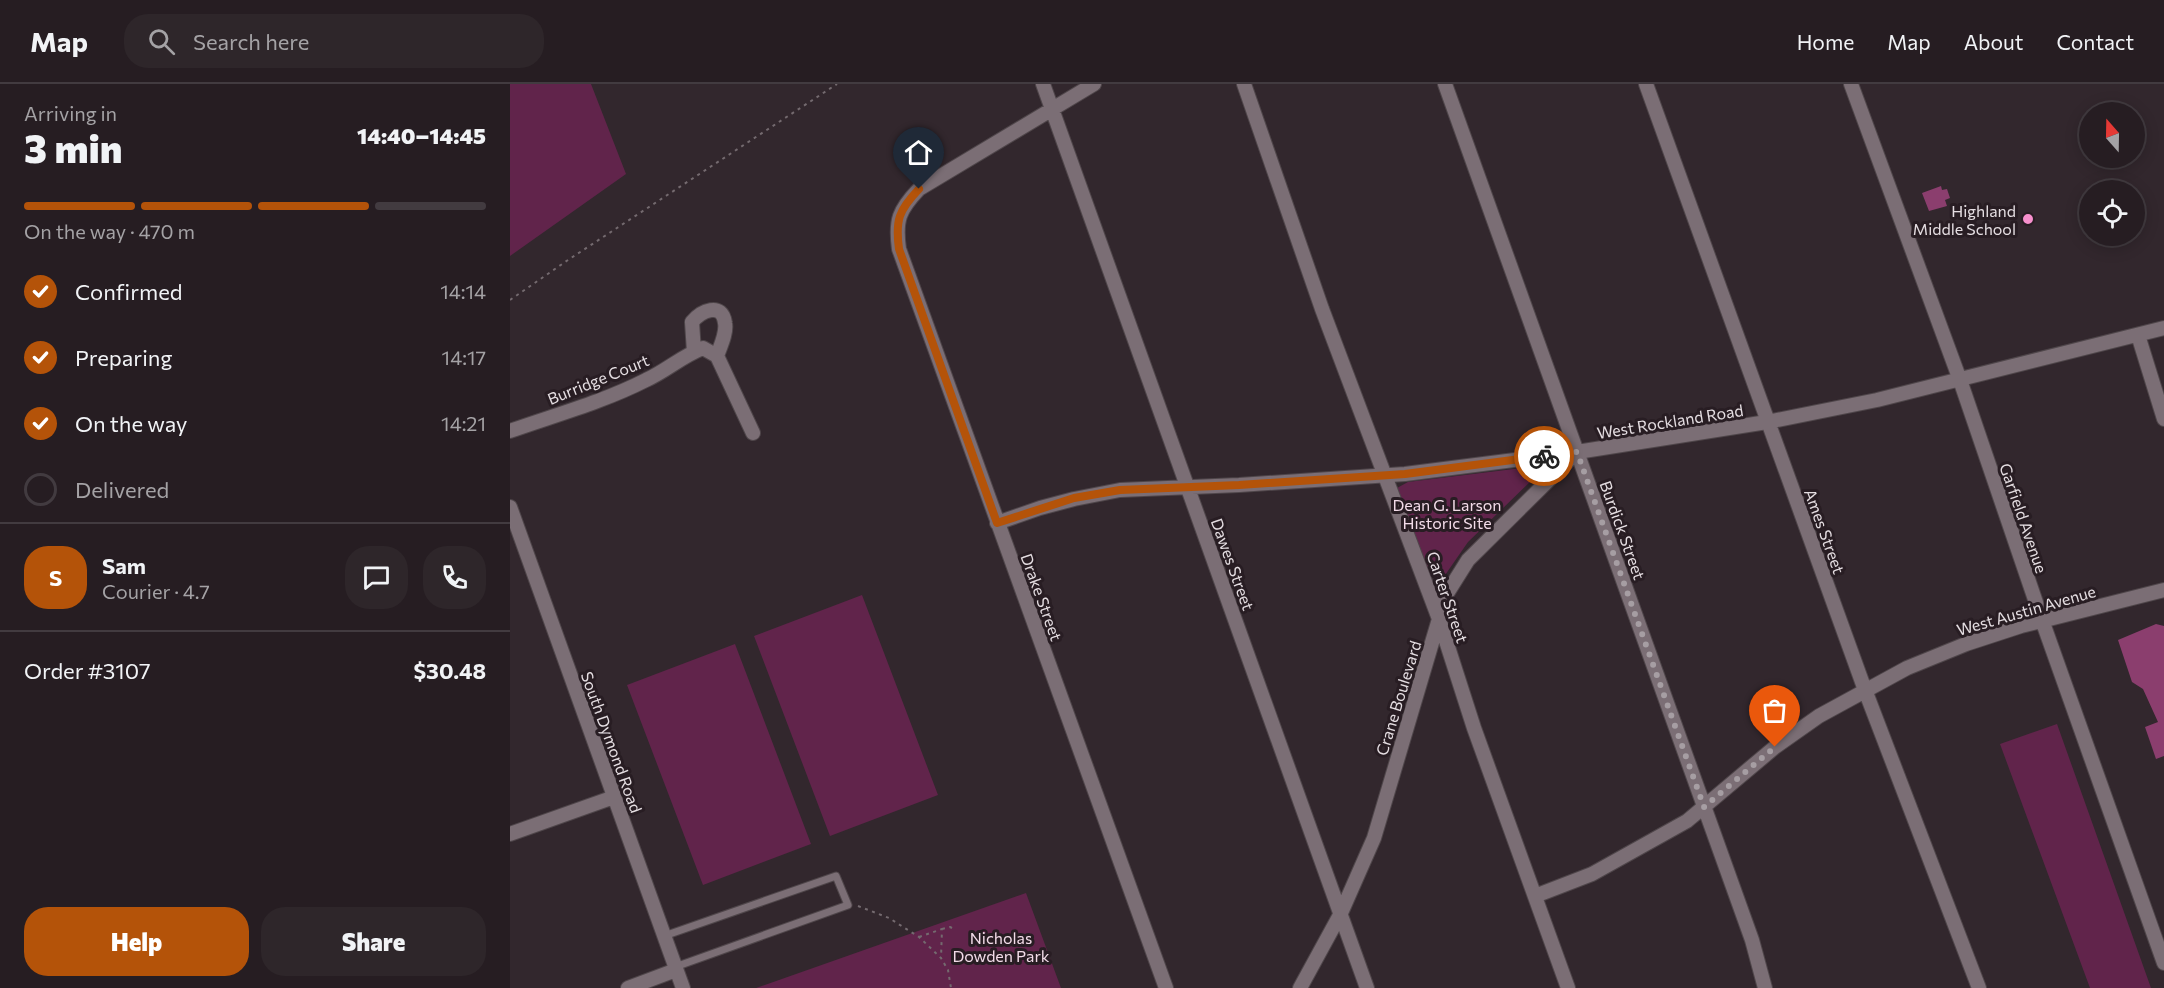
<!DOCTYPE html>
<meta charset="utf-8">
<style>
:root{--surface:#261d22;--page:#2e262a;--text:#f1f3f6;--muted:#a4a2a5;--line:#423b40;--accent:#b45309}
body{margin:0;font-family:Commissioner,sans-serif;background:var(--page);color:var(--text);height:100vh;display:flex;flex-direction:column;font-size:22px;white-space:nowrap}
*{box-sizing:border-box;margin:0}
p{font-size:20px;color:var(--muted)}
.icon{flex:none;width:33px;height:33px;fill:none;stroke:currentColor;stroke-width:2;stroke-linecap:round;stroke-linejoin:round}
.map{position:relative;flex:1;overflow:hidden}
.drawer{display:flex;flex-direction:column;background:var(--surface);width:510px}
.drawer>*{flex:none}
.needle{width:39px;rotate:340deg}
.tools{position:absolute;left:1569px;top:18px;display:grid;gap:12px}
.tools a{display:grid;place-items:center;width:66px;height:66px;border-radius:50%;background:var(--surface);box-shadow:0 3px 15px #0003,0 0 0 2px var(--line);font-size:30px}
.pin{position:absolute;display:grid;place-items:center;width:51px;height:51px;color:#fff;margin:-62px -26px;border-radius:50% 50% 50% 0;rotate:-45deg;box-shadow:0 0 6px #0007}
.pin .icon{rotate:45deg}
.courier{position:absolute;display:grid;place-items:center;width:60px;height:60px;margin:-30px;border:4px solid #b45309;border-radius:50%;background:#fff;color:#222;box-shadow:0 2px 8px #0007}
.headline em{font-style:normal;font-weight:800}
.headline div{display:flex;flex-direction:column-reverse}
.headline{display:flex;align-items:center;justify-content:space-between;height:102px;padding:0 24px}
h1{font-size:39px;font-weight:800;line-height:45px}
.bar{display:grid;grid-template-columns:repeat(4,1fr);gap:9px 6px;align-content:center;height:72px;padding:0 24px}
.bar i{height:8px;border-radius:4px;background:var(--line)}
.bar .on{background:var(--accent)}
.bar p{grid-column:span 4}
.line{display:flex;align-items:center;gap:15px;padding:0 24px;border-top:2px solid var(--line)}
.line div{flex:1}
.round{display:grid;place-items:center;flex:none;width:63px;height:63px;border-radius:24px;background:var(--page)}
ol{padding:0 24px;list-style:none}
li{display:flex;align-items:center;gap:18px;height:66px}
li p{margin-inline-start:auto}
li .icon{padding:6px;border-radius:50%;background:var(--accent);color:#fff;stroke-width:4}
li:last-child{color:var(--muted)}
li i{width:33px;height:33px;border:3px solid var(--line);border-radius:50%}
.cta{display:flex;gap:12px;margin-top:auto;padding:12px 24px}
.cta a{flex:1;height:69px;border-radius:24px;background:var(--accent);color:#fff;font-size:24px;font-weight:800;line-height:69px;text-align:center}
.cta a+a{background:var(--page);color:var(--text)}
header{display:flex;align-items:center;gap:36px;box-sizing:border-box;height:84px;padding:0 30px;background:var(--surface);border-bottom:2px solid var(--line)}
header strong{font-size:28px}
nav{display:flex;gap:33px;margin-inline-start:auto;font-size:21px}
.search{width:420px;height:54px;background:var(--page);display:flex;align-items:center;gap:15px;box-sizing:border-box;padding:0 21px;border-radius:24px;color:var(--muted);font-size:22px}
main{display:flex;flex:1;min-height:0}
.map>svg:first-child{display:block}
.green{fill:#61244b}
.building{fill:#8b3e6e}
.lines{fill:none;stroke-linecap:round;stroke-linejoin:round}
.service-casing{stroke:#4f464a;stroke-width:9}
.minor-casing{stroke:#4f464a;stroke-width:16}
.path{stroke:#746a6f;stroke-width:2;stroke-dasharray:3 4.5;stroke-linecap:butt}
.service{stroke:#7b6e75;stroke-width:7}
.minor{stroke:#7b6e75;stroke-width:14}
.done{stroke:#a69ea3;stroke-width:6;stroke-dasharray:0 10.8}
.route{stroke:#b45309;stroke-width:8}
.poi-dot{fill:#f790cd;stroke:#281d23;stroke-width:2}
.labels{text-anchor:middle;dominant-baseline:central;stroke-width:6;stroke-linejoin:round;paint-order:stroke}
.poi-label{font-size:16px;fill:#e5dee2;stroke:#281d23;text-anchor:end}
.street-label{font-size:16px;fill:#e5dee2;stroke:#281d23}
.park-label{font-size:16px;fill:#f3dce9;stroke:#281d23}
</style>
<header>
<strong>Map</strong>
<div class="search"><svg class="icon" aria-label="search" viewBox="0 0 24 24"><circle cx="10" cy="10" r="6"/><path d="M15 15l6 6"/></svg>Search here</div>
<nav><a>Home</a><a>Map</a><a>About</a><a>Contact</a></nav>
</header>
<main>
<section class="drawer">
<div class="headline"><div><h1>3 min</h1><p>Arriving in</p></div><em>14:40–14:45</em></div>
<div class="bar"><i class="on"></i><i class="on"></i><i class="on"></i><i></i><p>On the way · 470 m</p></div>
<ol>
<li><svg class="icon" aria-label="check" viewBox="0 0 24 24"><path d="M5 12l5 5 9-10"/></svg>Confirmed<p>14:14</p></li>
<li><svg class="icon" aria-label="check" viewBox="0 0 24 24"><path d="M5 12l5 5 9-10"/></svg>Preparing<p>14:17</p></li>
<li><svg class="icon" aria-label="check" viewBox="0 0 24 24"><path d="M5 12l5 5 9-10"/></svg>On the way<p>14:21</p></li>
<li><i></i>Delivered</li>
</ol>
<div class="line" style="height:108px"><b class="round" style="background:var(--accent);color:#fff">S</b><div><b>Sam</b><p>Courier · 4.7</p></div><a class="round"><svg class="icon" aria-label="chat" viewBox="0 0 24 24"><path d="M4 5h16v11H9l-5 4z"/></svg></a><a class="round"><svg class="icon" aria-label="phone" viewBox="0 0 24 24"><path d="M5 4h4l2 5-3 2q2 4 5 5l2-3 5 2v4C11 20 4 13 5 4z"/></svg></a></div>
<div class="line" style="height:78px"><div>Order #3107</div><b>$30.48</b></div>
<div class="cta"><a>Help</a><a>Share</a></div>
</section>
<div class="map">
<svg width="1654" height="904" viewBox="0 0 1654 904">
<rect width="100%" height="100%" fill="#32272d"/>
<path class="green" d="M0 0H81L116 90 0 172Z
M1020 383 1023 395 958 458 933 494 920 492 887 404 898 398Z
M352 511 428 711 320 752 244 552Z
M225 560 301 760 193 801 117 601Z
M1547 640 1641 904H1580L1490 660Z
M516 809 551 904H246Z"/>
<path class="building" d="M1431 102 1432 106 1437 105 1440 114 1435 116 1437 122 1419 127 1412 109Z
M1646 540 1654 542V672L1646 675 1635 643 1648 638 1633 605 1622 598 1608 556Z"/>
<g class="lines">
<g class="service-casing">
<path id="service" d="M154 852 326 792 338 821 165 883"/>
</g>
<g class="minor-casing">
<path id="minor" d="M533 0 857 904
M584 0 409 105C389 126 385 136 389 165L656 904
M734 0 812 225 929 535 964 644 1058 904
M935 0 1242 856 1255 904
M1136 0 1355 606 1469 904
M1341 0 1450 296 1532 536 1654 879
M1628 251 1654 335
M184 268 182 238C191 227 212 217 215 239 217 249 210 263 207 272
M0 347C45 331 93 318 136 296 156 287 172 272 193 264L207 272 243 349
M0 423 173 904
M487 439 530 424 564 415 610 406 729 401 895 390 1067 368 1257 338 1367 316 1654 244
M0 750 104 713
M1025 812 1082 790 1177 737 1265 663 1309 632 1397 584 1456 560 1511 542 1654 506
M118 904 166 886
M790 904 831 829 864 754 929 535 931 519 958 476 1067 368"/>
</g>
<path class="path" d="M0 216 58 176 327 0
M348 822 379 834 409 853 431 874 438 886 441 904
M432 845 440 843 444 845
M409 853 432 845 431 874"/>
<use href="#service" class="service"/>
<use href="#minor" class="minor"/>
</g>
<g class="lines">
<path class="done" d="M1034 372 1067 368 1194 723 1265 663"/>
<path class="route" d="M409 105C389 126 385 136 389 165L487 439 564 414 610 406 729 401 895 390 1034 372"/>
</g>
<circle class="poi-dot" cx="1518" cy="135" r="6"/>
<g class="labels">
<g class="poi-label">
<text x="1506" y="126">Highland<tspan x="1506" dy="18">Middle School</tspan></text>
</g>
<g class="street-label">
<text transform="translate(88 295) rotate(-22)">Burridge Court</text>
<text transform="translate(1160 337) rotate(-9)">West Rockland Road</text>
<text transform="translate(1514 434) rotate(71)">Garfield Avenue</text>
<text transform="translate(1113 446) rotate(70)">Burdick Street</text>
<text transform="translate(1315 447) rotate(70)">Ames Street</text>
<text transform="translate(723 480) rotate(70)">Dawes Street</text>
<text transform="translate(532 513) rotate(70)">Drake Street</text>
<text transform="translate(938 513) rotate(71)">Carter Street</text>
<text transform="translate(1516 526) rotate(-16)">West Austin Avenue</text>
<text transform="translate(888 614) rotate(-73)">Crane Boulevard</text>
<text transform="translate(102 658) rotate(70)">South Dymond Road</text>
</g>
<g class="park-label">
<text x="937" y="420">Dean G. Larson<tspan x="937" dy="18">Historic Site</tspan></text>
<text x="491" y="853">Nicholas<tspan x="491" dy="18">Dowden Park</tspan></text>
</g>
</g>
</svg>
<div class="tools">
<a><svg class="needle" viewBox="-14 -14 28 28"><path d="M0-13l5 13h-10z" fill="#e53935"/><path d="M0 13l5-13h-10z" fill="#a4a2a5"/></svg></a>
<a><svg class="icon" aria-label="locate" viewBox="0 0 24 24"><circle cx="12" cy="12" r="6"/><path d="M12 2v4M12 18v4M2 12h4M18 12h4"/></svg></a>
</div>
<div class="pin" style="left:1265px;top:663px;background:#ea580c"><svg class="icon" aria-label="bag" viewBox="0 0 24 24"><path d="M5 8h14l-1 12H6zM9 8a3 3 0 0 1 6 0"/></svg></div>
<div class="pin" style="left:409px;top:105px;background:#1f2937"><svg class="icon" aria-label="home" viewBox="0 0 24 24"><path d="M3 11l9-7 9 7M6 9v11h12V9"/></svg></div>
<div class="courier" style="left:1034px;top:372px"><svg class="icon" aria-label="bike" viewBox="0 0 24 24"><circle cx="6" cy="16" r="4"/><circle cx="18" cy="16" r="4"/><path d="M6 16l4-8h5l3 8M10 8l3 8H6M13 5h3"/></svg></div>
</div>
</main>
